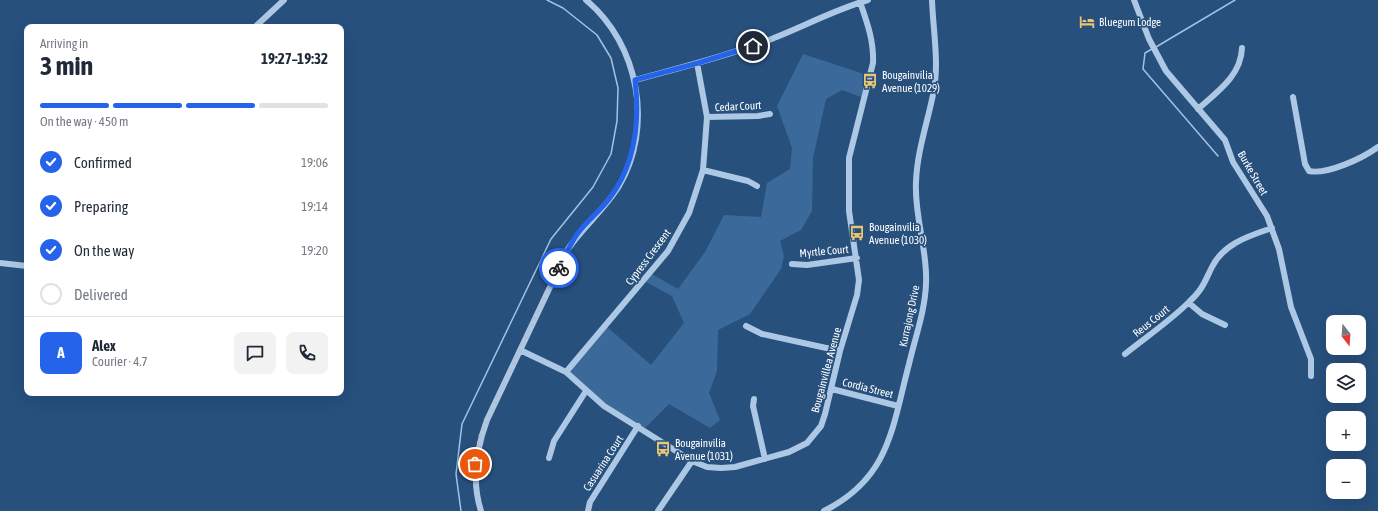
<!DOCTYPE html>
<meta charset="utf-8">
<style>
:root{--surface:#fff;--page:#f2f2f3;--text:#1f2937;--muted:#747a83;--line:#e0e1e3;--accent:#2563eb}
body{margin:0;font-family:"Asap Condensed",sans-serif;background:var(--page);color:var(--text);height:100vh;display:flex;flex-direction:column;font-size:15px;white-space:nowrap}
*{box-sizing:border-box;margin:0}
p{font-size:13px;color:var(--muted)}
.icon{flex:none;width:22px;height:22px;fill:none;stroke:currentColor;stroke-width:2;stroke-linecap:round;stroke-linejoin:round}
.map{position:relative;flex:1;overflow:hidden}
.panel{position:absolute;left:24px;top:24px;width:320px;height:372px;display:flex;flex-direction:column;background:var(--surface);border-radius:8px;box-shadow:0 4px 16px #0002}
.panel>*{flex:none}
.needle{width:26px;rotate:163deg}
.fabs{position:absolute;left:1326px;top:315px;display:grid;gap:8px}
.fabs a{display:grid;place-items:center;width:40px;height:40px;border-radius:8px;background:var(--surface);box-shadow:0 4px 16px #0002;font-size:20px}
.pin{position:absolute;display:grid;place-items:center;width:34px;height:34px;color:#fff;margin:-17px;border:2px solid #fff;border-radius:50%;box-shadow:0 1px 4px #0007}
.courier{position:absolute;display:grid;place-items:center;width:40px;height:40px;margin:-20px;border:3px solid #2563eb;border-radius:50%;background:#fff;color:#222;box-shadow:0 1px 5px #0007}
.head em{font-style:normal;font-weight:700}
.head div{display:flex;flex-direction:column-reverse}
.head{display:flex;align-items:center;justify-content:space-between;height:68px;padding:0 16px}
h1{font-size:26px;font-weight:700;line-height:30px}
.bar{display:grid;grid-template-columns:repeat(4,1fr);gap:6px 4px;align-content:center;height:48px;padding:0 16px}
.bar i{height:5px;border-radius:3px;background:var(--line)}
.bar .current{background:var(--accent)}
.bar p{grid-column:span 4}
.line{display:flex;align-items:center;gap:10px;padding:0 16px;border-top:1px solid var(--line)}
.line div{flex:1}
.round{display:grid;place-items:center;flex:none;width:42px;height:42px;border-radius:8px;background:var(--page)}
ol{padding:0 16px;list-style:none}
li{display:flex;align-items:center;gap:12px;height:44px}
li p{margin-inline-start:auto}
li .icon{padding:4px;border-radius:50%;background:var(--accent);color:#fff;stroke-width:4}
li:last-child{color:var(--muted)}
li i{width:22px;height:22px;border:2px solid var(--line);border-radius:50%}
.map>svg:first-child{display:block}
.green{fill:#3b6a9a}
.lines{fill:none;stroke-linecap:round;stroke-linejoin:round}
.stream{stroke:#a1c3e5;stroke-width:1.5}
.minor{stroke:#adc8e4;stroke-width:6}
.done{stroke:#b3c2d2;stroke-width:4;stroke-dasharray:0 7.2}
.route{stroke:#2563eb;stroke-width:5}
.labels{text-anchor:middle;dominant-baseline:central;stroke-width:3.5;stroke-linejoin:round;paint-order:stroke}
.poi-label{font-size:11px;fill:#fff;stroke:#27507d;text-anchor:start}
.street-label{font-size:11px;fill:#fff;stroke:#27507d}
</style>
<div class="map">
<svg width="1378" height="511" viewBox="0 0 1378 511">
<rect width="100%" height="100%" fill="#27507d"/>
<path class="green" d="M803 54 870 76 864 98 842 90 826 99 813 158 812 211 801 230 780 241 784 256 781 269 750 314 718 330 717 371 709 393 720 420 710 428 669 404 643 430 604 406 566 372 606 326 651 365 684 323 672 296 644 281 650 273 678 289 705 252 724 215 761 217 767 183 790 169 792 148 777 106Z"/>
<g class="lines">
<path class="stream" d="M1156 47 1235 0
M1152 49 1145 53 1143 69 1218 156
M461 511 456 474 462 424 551 239 593 187 611 154 617 121 618 88 611 58 597 35 563 8 547 0"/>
<path class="minor" d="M1134 0 1149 39 1166 71 1225 140 1233 162 1267 216 1279 249 1291 307 1311 359V376
M255 27 284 0
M635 80C679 68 724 57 766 41 801 28 833 10 868 0
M1293 97 1305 164 1309 171C1327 175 1363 158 1378 147
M1198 109C1217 92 1241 76 1242 48
M707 117 758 116 770 114
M703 170 748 181 757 186
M0 263 27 266
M792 264 807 265 857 258
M1189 303 1202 314 1225 325
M746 326 762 334 840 351
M520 350 566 372 604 406 692 461 707 467 721 468 735 467 789 452 807 443 821 426 825 414 840 351 857 295 859 280 849 211V158L873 63C874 41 867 22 860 2
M1125 354C1146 337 1170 321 1189 302 1203 289 1204 283 1212 267 1224 243 1249 236 1272 228
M566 372 668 251 689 213 703 170 707 117 697 63
M832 389 898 406
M754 399 753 406 765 459
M549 458 554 441 586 391
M481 511C471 480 476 450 487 420L568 249C583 227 605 209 619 186 654 127 639 44 586 0
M588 511 590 502 638 426
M658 511 692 461
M824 511C890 478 892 428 909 364 915 338 925 311 926 284 928 250 914 217 916 182 917 151 928 121 934 90 939 61 933 29 932 0"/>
</g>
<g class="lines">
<path class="done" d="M475 464 480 437 487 420 559 268"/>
<path class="route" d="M559 268C565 256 570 244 578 233 587 221 600 211 609 199 636 164 640 122 635 80L698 63 753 46"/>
</g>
<defs>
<g id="hotel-bare" transform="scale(1.2)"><path d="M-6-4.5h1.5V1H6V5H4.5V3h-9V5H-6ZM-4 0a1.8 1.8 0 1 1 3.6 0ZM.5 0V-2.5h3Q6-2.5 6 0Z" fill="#ecc573" stroke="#27507d" stroke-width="2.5" paint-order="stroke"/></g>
<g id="bus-bare" transform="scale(1.2)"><path d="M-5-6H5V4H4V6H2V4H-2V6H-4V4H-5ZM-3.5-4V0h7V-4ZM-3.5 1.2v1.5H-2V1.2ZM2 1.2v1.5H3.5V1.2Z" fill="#ecc573" stroke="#27507d" stroke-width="2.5" paint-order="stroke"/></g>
</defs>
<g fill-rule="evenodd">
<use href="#hotel-bare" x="1087" y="22"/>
<use href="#bus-bare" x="870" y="81"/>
<use href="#bus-bare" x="857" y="233"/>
<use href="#bus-bare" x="663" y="449"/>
</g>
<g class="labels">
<g class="poi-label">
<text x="1099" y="22">Bluegum Lodge</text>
<text x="882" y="75">Bougainvilia<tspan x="882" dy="13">Avenue (1029)</tspan></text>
<text x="869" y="227">Bougainvilia<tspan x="869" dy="13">Avenue (1030)</tspan></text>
<text x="675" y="443">Bougainvilia<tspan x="675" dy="13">Avenue (1031)</tspan></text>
</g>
<g class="street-label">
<text transform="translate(738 106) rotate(-3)">Cedar Court</text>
<text transform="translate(1253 173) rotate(60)">Burke Street</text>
<text transform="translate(824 251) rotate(-5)">Myrtle Court</text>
<text transform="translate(648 257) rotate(-53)">Cypress Crescent</text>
<text transform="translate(909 316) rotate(-78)">Kurrajong Drive</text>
<text transform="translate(1151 321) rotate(-39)">Reus Court</text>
<text transform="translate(826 370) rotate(-75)">Bougainvillea Avenue</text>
<text transform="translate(868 388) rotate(14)">Cordia Street</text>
<text transform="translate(603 463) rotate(-57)">Casuarina Court</text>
</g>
</g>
</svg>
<div class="fabs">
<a><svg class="needle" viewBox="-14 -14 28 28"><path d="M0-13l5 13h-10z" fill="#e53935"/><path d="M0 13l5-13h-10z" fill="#747a83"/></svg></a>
<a><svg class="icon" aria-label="layers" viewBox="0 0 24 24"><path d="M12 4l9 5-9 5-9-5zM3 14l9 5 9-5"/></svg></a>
<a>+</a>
<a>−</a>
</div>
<div class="pin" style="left:475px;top:464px;background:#ea580c"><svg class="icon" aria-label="bag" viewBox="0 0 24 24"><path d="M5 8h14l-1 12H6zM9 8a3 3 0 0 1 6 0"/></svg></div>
<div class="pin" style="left:753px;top:46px;background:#1f2937"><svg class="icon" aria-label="home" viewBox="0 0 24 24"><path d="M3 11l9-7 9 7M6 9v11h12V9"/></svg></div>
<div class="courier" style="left:559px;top:268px"><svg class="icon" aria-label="bike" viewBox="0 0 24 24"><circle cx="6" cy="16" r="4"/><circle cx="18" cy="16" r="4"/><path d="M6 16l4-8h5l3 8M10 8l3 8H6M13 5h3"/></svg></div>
<section class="panel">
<div class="head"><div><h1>3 min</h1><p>Arriving in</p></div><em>19:27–19:32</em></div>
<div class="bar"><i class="current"></i><i class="current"></i><i class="current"></i><i></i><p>On the way · 450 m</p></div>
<ol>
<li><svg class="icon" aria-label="check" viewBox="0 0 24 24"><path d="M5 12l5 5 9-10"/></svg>Confirmed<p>19:06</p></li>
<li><svg class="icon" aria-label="check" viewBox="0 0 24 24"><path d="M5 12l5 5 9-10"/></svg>Preparing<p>19:14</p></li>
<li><svg class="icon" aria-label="check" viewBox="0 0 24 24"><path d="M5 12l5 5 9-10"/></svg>On the way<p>19:20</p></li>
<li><i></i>Delivered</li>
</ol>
<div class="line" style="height:72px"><b class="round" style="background:var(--accent);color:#fff">A</b><div><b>Alex</b><p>Courier · 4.7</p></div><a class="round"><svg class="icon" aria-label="chat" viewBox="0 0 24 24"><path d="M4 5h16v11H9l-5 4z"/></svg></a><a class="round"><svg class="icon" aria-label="phone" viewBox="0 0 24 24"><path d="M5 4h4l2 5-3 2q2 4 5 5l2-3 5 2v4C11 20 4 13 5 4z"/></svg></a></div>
</section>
</div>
